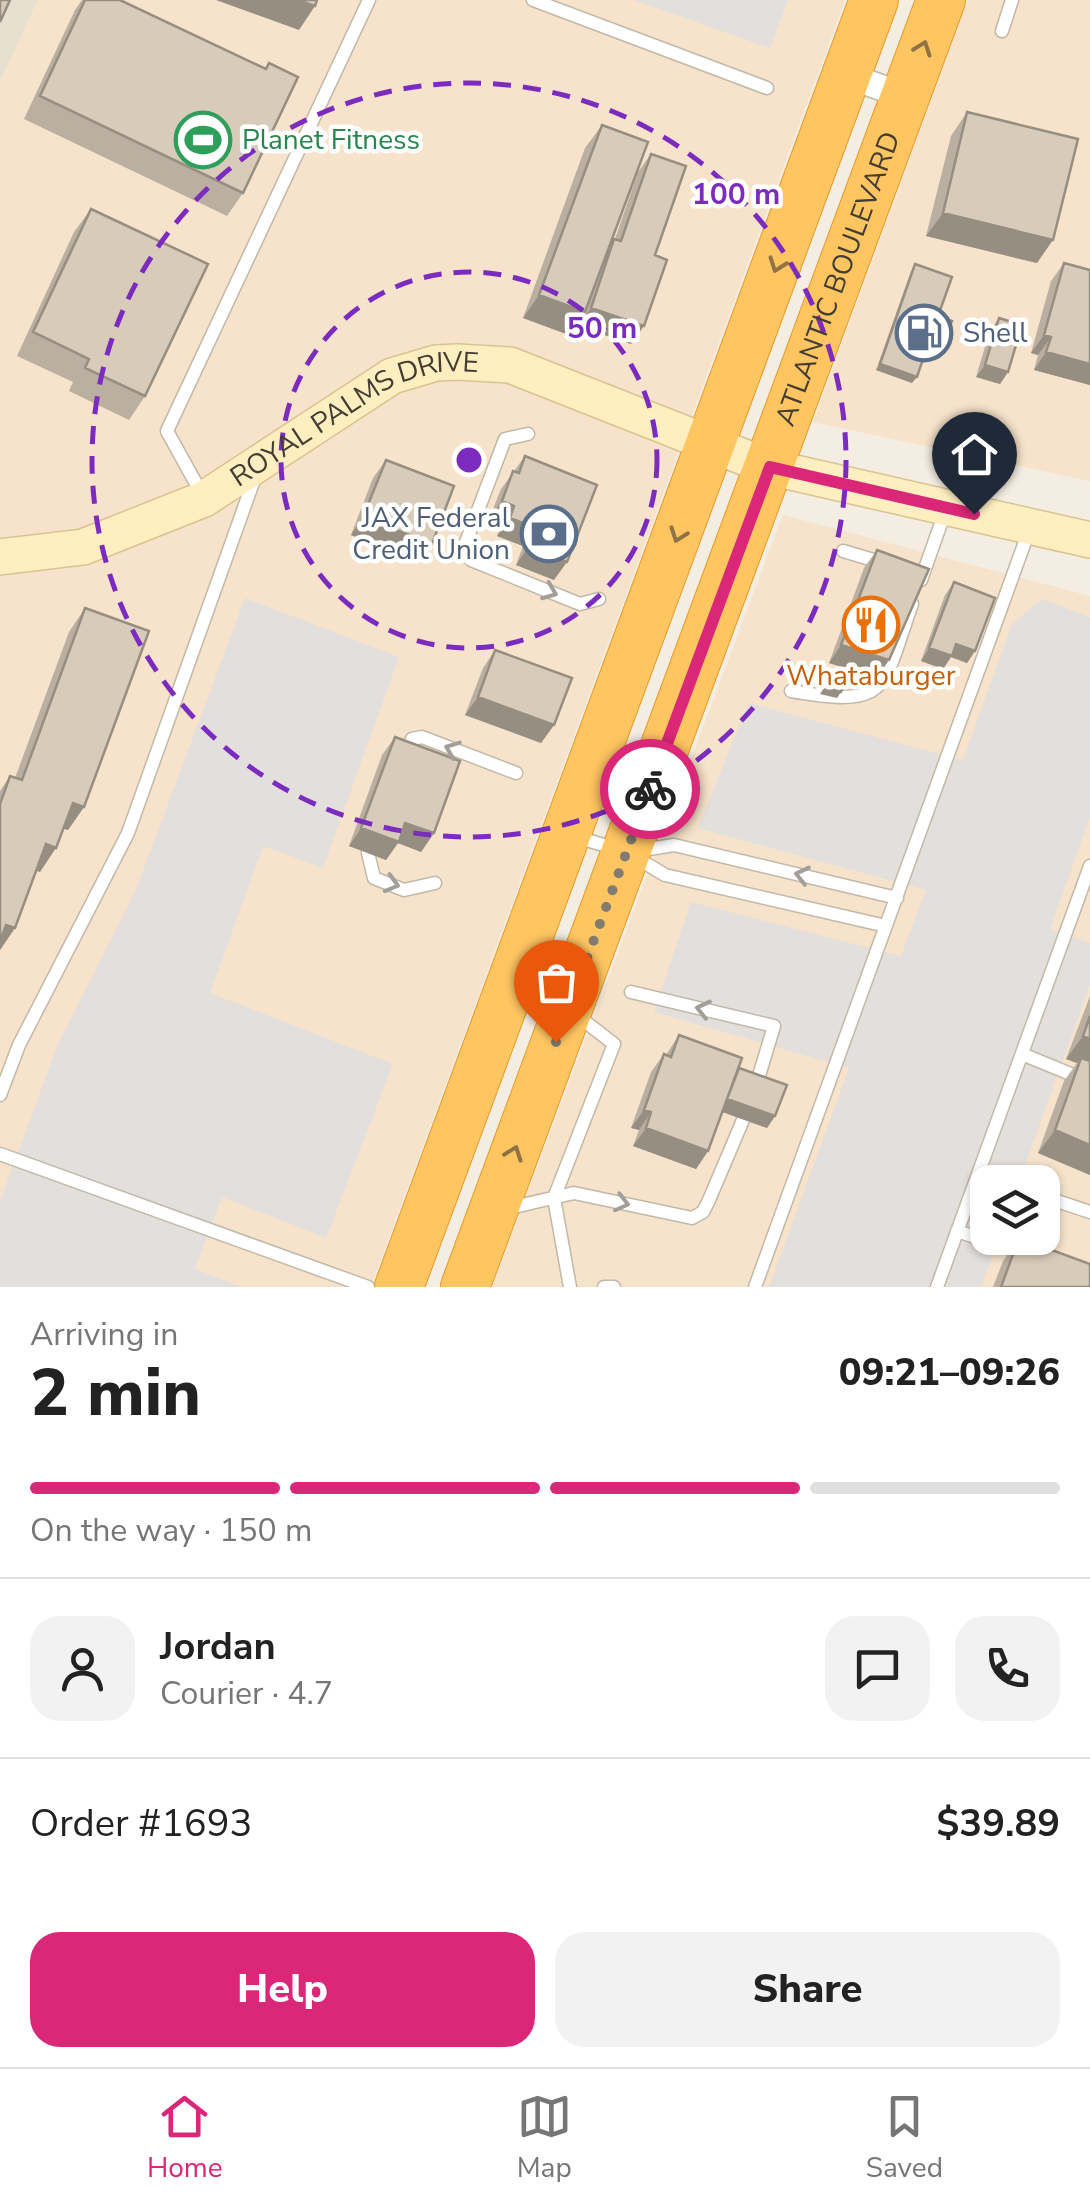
<!DOCTYPE html>
<meta charset="utf-8">
<style>
:root{--surface:#fff;--page:#f2f2f2;--text:#222;--muted:#767676;--line:#e0e0e0;--accent:#db2777}
body{margin:0;font-family:"Nunito Sans",sans-serif;background:var(--page);color:var(--text);height:100vh;display:flex;flex-direction:column;font-size:38px;white-space:nowrap}
*{box-sizing:border-box;margin:0}
p{font-size:32px;color:var(--muted)}
.icon{flex:none;width:55px;height:55px;fill:none;stroke:currentColor;stroke-width:2;stroke-linecap:round;stroke-linejoin:round}
.map{position:relative;height:1287px;overflow:hidden}
.details{display:flex;flex-direction:column;background:var(--surface);flex:1}
.details>*{flex:none}
.buttons{position:absolute;left:970px;top:1165px;display:grid;gap:20px}
.buttons a{display:grid;place-items:center;width:90px;height:90px;border-radius:20px;background:var(--surface);box-shadow:0 2px 8px #0004;font-size:50px}
.pin{position:absolute;display:grid;place-items:center;width:85px;height:85px;color:#fff;margin:-102px -42px;border-radius:50% 50% 50% 0;rotate:-45deg;box-shadow:0 0 10px #0007}
.pin .icon{rotate:45deg}
.courier{position:absolute;display:grid;place-items:center;width:100px;height:100px;margin:-50px;border:8px solid #db2777;border-radius:50%;background:#fff;color:#222;box-shadow:0 2px 12px #0007}
.summary em{font-style:normal;font-weight:800}
.summary div{display:flex;flex-direction:column-reverse}
.summary{display:flex;align-items:center;justify-content:space-between;height:170px;padding:0 30px}
h1{font-size:65px;font-weight:800;line-height:75px}
.bar{display:grid;grid-template-columns:repeat(4,1fr);gap:15px 10px;align-content:center;height:120px;padding:0 30px}
.bar i{height:12px;border-radius:8px;background:var(--line)}
.bar .active{background:var(--accent)}
.bar p{grid-column:span 4}
.line{display:flex;align-items:center;gap:25px;padding:0 30px;border-top:2px solid var(--line)}
.line div{flex:1}
.round{display:grid;place-items:center;flex:none;width:105px;height:105px;border-radius:30px;background:var(--page)}
.action{display:flex;gap:20px;margin-top:auto;padding:20px 30px}
.action a{flex:1;height:115px;border-radius:30px;background:var(--accent);color:#fff;font-size:40px;font-weight:800;line-height:115px;text-align:center}
.action a+a{background:var(--page);color:var(--text)}
.dock{display:flex;justify-content:space-around;align-items:center;height:140px;border-top:2px solid var(--line);background:var(--surface);font-size:28px;color:var(--muted)}
.dock a{display:grid;justify-items:center;gap:5px}
.dock .active{color:var(--accent)}
.map>svg:first-child{display:block}
.residential{fill:#e7dfd0}
.commercial{fill:#f7e3cb;fill-rule:evenodd}
.parking{fill:#e2dfdc}
.lines{fill:none;stroke-linecap:round;stroke-linejoin:round}
.lane-casing{stroke:#c1b8a8;stroke-width:15}
.street-casing{stroke:#c1b8a8;stroke-width:28}
.secondary-casing{stroke:#d9c391;stroke-width:38}
.highway-casing{stroke:#e79b28;stroke-width:50}
.lane{stroke:#fff;stroke-width:12}
.street{stroke:#fff;stroke-width:25}
.secondary{stroke:#ffeec0;stroke-width:35}
.highway{stroke:#ffc561;stroke-width:48}
.wall{fill:#baafa0}
.shaded-wall{fill:#978e82}
.building{fill:#d8cbba;stroke:#978e82;stroke-width:2.5}
.oneway{stroke:#8f7345}
.oneway2{stroke:#a29e99}
.done{stroke:#817b70;stroke-width:10;stroke-dasharray:0 18}
.route{stroke:#db2777;stroke-width:12}
.ring{fill:none;stroke:#7b2cbf;stroke-width:5;stroke-dasharray:18 12}
.labels{text-anchor:middle;dominant-baseline:central;stroke-width:9;stroke-linejoin:round;paint-order:stroke}
.leisure-label{font-size:28px;fill:#27864d;stroke:#fff;text-anchor:start}
.street-label{font-size:28px;fill:#443d33;stroke:#fff}
.service-label{font-size:28px;fill:#4e5e75;stroke:#fff;text-anchor:start}
.food-label{font-size:28px;fill:#c56008;stroke:#fff}
.centre{fill:#7b2cbf;stroke:#fff;stroke-width:5}
.ring-label{font-size:30px;text-anchor:middle;font-weight:bold;fill:#7b2cbf;stroke:#fff;stroke-width:9;stroke-linejoin:round;paint-order:stroke}
</style>
<div class="map">
<svg width="1090" height="1287" viewBox="0 0 1090 1287">
<rect width="100%" height="100%" fill="#f3ede2"/>
<path class="residential" d="M0 0H38L0 82Z"/>
<path class="commercial" d="M38 0H845L371 1287H0V82Z
M968 0H1090V481L813 422Z
M783 515 1090 596V1287H492ZM988 1182H1042V1238H988Z"/>
<path class="parking" d="M634 0H788L770 48Z
M245 598 399 657 323 868 263 846 210 993 393 1064 326 1238 222 1197 195 1269 241 1287H0V1201L58 1044 135 892Z
M1042 599 1090 617V817L1050 929 1090 943V985L1019 1182H988V1238H999L981 1287H769L849 1068 654 1012 691 902 901 956 926 890 698 828 748 703 963 760 1012 624Z"/>
<g class="lines">
<g class="lane-casing">
<path id="lane" d="M533 0 767 88
M1002 31 1012 0
M528 434 505 439 466 542 471 560 580 604 599 599
M204 498 167 431 369 0
M843 551 887 564
M921 580 946 509
M791 691C891 708 881 691 912 604
M406 755 412 739 422 737 516 773
M573 836 617 849
M636 851 674 845 897 898
M368 853 374 878 404 890 435 883
M635 857 665 875 886 926
M631 992 774 1026 755 1089
M1022 1054 1090 1082
M0 1095 19 1045 128 833 255 477
M0 1154 368 1287
M978 1175 1000 1182
M1042 1196 1090 1212
M505 1209 574 1193 692 1218 703 1212 709 1200 743 1120
M957 1231 1026 1254
M570 1287 554 1198 614 1044 574 1013
M604 1287H614
M755 1287 1030 528
M937 1287 1090 866"/>
</g>
<g class="street-casing">
<path id="street" d="M846 75 905 96"/>
</g>
<g class="secondary-casing">
<g id="secondary">
<path id="s1" d="M0 557 83 547 204 499 392 376 436 363 457 362 510 365 769 467 1090 540"/>
</g>
</g>
<g class="highway-casing">
<g id="highway">
<path d="M399 1287 874 0"/>
<path id="s2" d="M465 1287 941 0"/>
</g>
</g>
<use href="#lane" class="lane"/>
<use href="#street" class="street"/>
<use href="#secondary" class="secondary"/>
<use href="#highway" class="highway"/>
</g>
<path class="wall" d="M82 0H120L265 69 269 63 243 193 227 216 24 119 75 10Z
M967 112 1037 263 926 236 951 136Z
M602 125 609 246 615 239 638 172 651 154 655 255 631 344 578 326 581 318 569 335 523 318 585 148Z
M91 209 145 396 129 420 69 391 73 382 17 356 74 232Z
M1064 263 1090 270V385L1034 370 1038 355 1031 353 1051 281Z
M915 264 938 316 940 347 929 342 912 383 876 370 911 271Z
M999 318 1008 372 1000 384 976 377 990 330Z
M525 456 554 580 516 565 523 546 497 536 502 524 489 519 501 489Z
M386 460 419 562 351 535 373 478Z
M877 550V678L829 663 864 568Z
M954 582 975 651 967 663 951 657 943 669 921 661 945 595Z
M85 608 84 807 68 830 63 829 40 872 36 870 15 928 0 950V791L10 776 15 778 69 632Z
M495 650 554 725 541 743 465 715 483 668Z
M395 737 434 833 421 852 398 843 386 860 349 846 382 755Z
M1090 996V1175L1038 1153 1064 1081 1077 1063 1066 1059Z
M679 1035 739 1068 775 1116 767 1128 722 1112 708 1151 696 1169 633 1146 639 1130 631 1128 651 1072 664 1054 666 1055Z
M1019 1238 1090 1287H993L1003 1261Z"/>
<path class="shaded-wall" d="M216 0H297L315 6 299 30Z
M943 213 1053 240 1037 263 926 236Z
M539 295 585 312 569 335 523 318Z
M591 308 644 326 631 344 578 326Z
M931 335 944 340 940 347 927 342Z
M1044 335 1051 337 1038 355 1031 353Z
M1046 352 1090 364V385L1034 370Z
M880 364 917 377 912 383 876 370Z
M985 365 1008 372 1000 384 976 377Z
M502 501 514 506 502 524 489 519Z
M363 517 432 544 419 562 351 535Z
M510 518 536 528 523 546 497 536Z
M528 547 567 562 554 580 516 565Z
M956 644 975 651 967 663 951 657 943 669 921 661 929 648Z
M841 645 889 660 877 678 829 663Z
M824 688 841 692 837 698 820 694Z
M478 697 554 725 541 743 465 715Z
M73 803 84 807 68 830 56 826Z
M405 823 434 833 421 852 398 843 386 860 349 846 361 828Z
M46 844 56 848 40 872 29 868Z
M6 925 15 928 0 950V934Z
M1083 1036 1090 1039V1068L1081 1058 1077 1063 1066 1059Z
M726 1098 775 1116 767 1128 717 1110Z
M644 1110 651 1112 639 1130 631 1128Z
M646 1128 708 1151 696 1169 633 1146Z
M1055 1130 1090 1145V1175L1038 1153Z"/>
<path class="building" d="M0 0H10L0 22Z
M85 0H120L266 69 269 63 298 77 243 193 40 96Z
M297 0H317L315 6Z
M967 112 1078 139 1053 240 943 213Z
M602 125 648 142 585 312 539 295Z
M651 154 686 166 655 255 667 260 644 326 591 308 614 239 621 241Z
M91 209 208 264 145 396 85 368 89 359 33 332Z
M1064 263 1090 270V364L1046 352 1051 337 1044 335Z
M915 264 952 277 938 316 952 321 944 340 931 335 917 377 880 364Z
M999 318 1022 325 1008 372 985 365Z
M525 456 597 485 567 562 528 547 536 528 510 518 514 506 502 501 513 471 519 473Z
M386 460 454 486 432 544 363 517Z
M877 550 929 569 889 660 841 645Z
M954 582 995 598 975 651 956 644 952 656 929 648Z
M85 608 149 631 84 807 73 803 56 848 46 844 15 928 6 925 0 942V804L10 776 22 780Z
M495 650 572 678 554 725 478 697Z
M827 678 844 682 841 692 824 688Z
M395 737 460 761 434 833 405 823 399 842 361 828Z
M1090 1016V1039L1083 1036Z
M679 1035 742 1058 708 1151 646 1128 651 1112 644 1110 664 1054 671 1057Z
M1081 1058 1090 1061V1145L1055 1130Z
M739 1068 787 1085 775 1116 727 1099Z
M1019 1238 1090 1264V1287H1001Z"/>
<defs><path id="oneway-chevron" d="M-2-3.5L2.5 0L-2 3.5" fill="none" stroke-width="1.6" stroke-linecap="round" stroke-linejoin="round" transform="scale(2.5)"/></defs>
<g class="oneway">
<use href="#oneway-chevron" transform="translate(923 48) rotate(-70)"/>
<use href="#oneway-chevron" transform="translate(777 265) rotate(110)"/>
<use href="#oneway-chevron" transform="translate(678 535) rotate(110)"/>
<use href="#oneway-chevron" transform="translate(514 1153) rotate(-70)"/>
</g>
<g class="oneway2">
<use href="#oneway-chevron" transform="translate(550 592) rotate(22)"/>
<use href="#oneway-chevron" transform="translate(452 749) rotate(-159)"/>
<use href="#oneway-chevron" transform="translate(802 875) rotate(-167)"/>
<use href="#oneway-chevron" transform="translate(392 884) rotate(16)"/>
<use href="#oneway-chevron" transform="translate(703 1009) rotate(-167)"/>
<use href="#oneway-chevron" transform="translate(622 1203) rotate(14)"/>
</g>
<g class="lines">
<path class="done" d="M556 1042 650 789"/>
<path class="route" d="M650 789 770 467 974 514"/>
</g>
<g class="ring">
<circle cx="469" cy="460" r="188"/>
<circle cx="469" cy="460" r="377"/>
</g>
<defs>
<g id="stadium-ring" transform="scale(2.875)"><circle r="9.5" fill="#fff" stroke="#2e9e5b" stroke-width="1.5"/><path d="M0-5a6.5 5 0 1 0 0 10a6.5 5 0 1 0 0-10ZM-3.5-1.8h7v3.6h-7Z" fill="#2e9e5b"/></g>
<g id="fuel-ring" transform="scale(2.875)"><circle r="9.5" fill="#fff" stroke="#5c6f8a" stroke-width="1.5"/><path d="M-5.5-6h7V0h2V4h1.3V-2.5L3-4.5l.8-.8L6-3V5H2.5V1h-1V6h-7ZM-4.2-4.7v3.2H.2V-4.7Z" fill="#5c6f8a"/></g>
<g id="bank-ring" transform="scale(2.875)"><circle r="9.5" fill="#fff" stroke="#5c6f8a" stroke-width="1.5"/><path d="M-6-4H6V4H-6ZM0-2.3a2.3 2.3 0 1 0 0 4.6a2.3 2.3 0 1 0 0-4.6Z" fill="#5c6f8a"/></g>
<g id="restaurant-ring" transform="scale(2.875)"><circle r="9.5" fill="#fff" stroke="#e8710a" stroke-width="1.5"/><path d="M-5-6h1v4h1v-4h1v4h1v-4h1v5L-1.5 .5V6h-2V.5L-5-1ZM5-6V6H3V1.5H1.5Q1.5-4 5-6Z" fill="#e8710a"/></g>
</defs>
<g fill-rule="evenodd">
<use href="#stadium-ring" x="203" y="140"/>
<use href="#fuel-ring" x="924" y="333"/>
<use href="#bank-ring" x="549" y="534"/>
<use href="#restaurant-ring" x="871" y="625"/>
</g>
<g class="labels">
<g class="leisure-label">
<text x="242" y="140">Planet Fitness</text>
</g>
<g class="street-label">
<text stroke="none"><textPath href="#s2" startOffset="1075">ATLANTIC BOULEVARD</textPath></text>
<text stroke="none"><textPath href="#s1" startOffset="388">ROYAL PALMS DRIVE</textPath></text>
</g>
<g class="service-label">
<text x="963" y="333">Shell</text>
<text x="510" y="518" text-anchor="end">JAX Federal<tspan x="510" dy="32">Credit Union</tspan></text>
</g>
<g class="food-label">
<text x="871" y="676">Whataburger</text>
</g>
</g>
<circle cx="469" cy="460" r="15" class="centre"/>
<g class="ring-label">
<text x="736" y="204">100 m</text>
<text x="602" y="338">50 m</text>
</g>
</svg>
<div class="buttons">
<a><svg class="icon" aria-label="layers" viewBox="0 0 24 24"><path d="M12 4l9 5-9 5-9-5zM3 14l9 5 9-5"/></svg></a>
</div>
<div class="pin" style="left:556px;top:1042px;background:#ea580c"><svg class="icon" aria-label="bag" viewBox="0 0 24 24"><path d="M5 8h14l-1 12H6zM9 8a3 3 0 0 1 6 0"/></svg></div>
<div class="pin" style="left:974px;top:514px;background:#1f2937"><svg class="icon" aria-label="home" viewBox="0 0 24 24"><path d="M3 11l9-7 9 7M6 9v11h12V9"/></svg></div>
<div class="courier" style="left:650px;top:789px"><svg class="icon" aria-label="bike" viewBox="0 0 24 24"><circle cx="6" cy="16" r="4"/><circle cx="18" cy="16" r="4"/><path d="M6 16l4-8h5l3 8M10 8l3 8H6M13 5h3"/></svg></div>
</div>
<section class="details">
<div class="summary"><div><h1>2 min</h1><p>Arriving in</p></div><em>09:21–09:26</em></div>
<div class="bar"><i class="active"></i><i class="active"></i><i class="active"></i><i></i><p>On the way · 150 m</p></div>
<div class="line" style="height:180px"><a class="round"><svg class="icon" aria-label="person" viewBox="0 0 24 24"><circle cx="12" cy="8" r="4"/><path d="M4 21q1-7 8-7t8 7"/></svg></a><div><b>Jordan</b><p>Courier · 4.7</p></div><a class="round"><svg class="icon" aria-label="chat" viewBox="0 0 24 24"><path d="M4 5h16v11H9l-5 4z"/></svg></a><a class="round"><svg class="icon" aria-label="phone" viewBox="0 0 24 24"><path d="M5 4h4l2 5-3 2q2 4 5 5l2-3 5 2v4C11 20 4 13 5 4z"/></svg></a></div>
<div class="line" style="height:130px"><div>Order #1693</div><b>$39.89</b></div>
<div class="action"><a>Help</a><a>Share</a></div>
</section>
<nav class="dock">
<a class="active"><svg class="icon" aria-label="home" viewBox="0 0 24 24"><path d="M3 11l9-7 9 7M6 9v11h12V9"/></svg>Home</a>
<a><svg class="icon" aria-label="map" viewBox="0 0 24 24"><path d="M3 6l6-2 6 2 6-2v14l-6 2-6-2-6 2zM9 4v14M15 6v14"/></svg>Map</a>
<a><svg class="icon" aria-label="saved" viewBox="0 0 24 24"><path d="M7 4h10v16l-5-4-5 4z"/></svg>Saved</a>
</nav>
